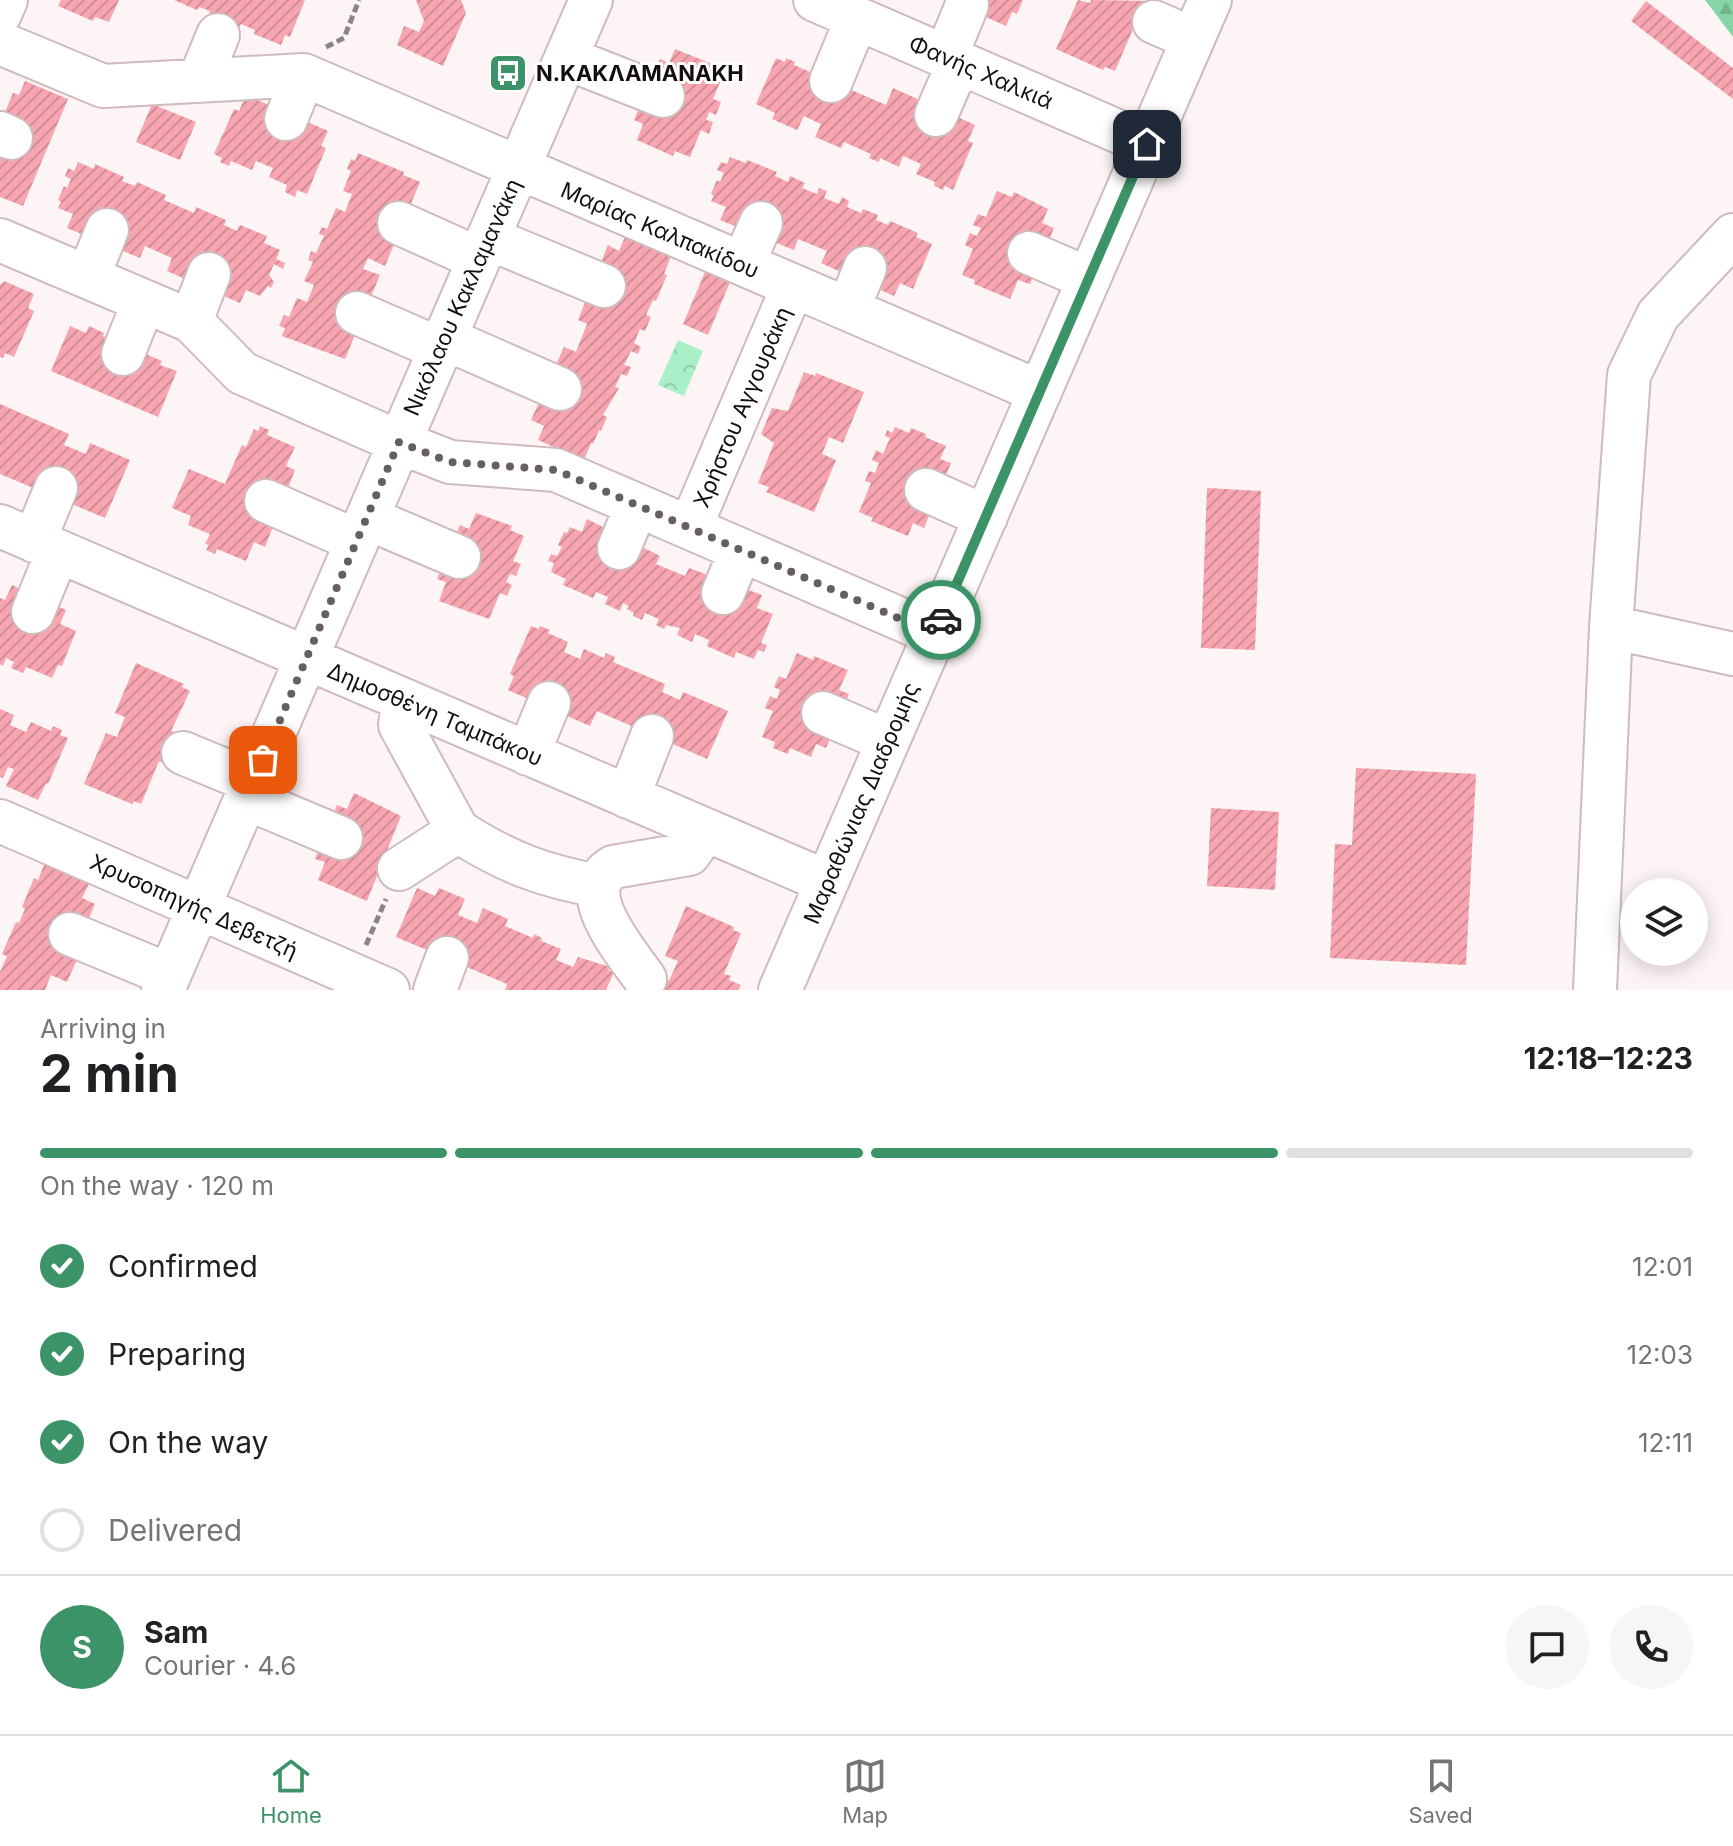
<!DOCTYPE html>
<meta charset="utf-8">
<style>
:root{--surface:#fff;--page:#f6f6f6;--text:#202124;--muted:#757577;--line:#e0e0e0;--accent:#3c9367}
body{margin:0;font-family:Inter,sans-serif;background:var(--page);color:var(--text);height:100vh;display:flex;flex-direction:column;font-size:30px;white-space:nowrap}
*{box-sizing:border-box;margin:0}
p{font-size:26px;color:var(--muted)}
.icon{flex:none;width:44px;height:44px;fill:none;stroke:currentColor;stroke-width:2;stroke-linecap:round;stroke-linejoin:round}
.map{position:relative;height:990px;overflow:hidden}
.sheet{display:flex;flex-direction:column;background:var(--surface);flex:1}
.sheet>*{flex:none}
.buttons{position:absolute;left:1620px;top:878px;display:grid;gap:16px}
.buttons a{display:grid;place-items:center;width:88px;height:88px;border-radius:50%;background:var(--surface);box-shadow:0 4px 20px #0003;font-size:40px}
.pin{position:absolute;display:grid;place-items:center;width:68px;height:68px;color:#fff;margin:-34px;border-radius:16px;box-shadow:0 4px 12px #0006}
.courier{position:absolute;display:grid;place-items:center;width:80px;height:80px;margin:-40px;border:6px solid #3c9367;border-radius:50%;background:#fff;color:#222;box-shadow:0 2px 10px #0007}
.summary em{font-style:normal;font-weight:700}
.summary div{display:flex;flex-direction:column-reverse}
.summary{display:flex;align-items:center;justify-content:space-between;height:136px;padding:0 40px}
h1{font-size:52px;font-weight:700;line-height:60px}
.bar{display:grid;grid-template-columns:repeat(4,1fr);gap:12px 8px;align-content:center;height:96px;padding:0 40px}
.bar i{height:10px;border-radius:6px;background:var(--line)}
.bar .selected{background:var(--accent)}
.bar p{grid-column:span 4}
.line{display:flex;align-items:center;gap:20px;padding:0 40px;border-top:2px solid var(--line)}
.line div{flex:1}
.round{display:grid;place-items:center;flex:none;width:84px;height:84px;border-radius:42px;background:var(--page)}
ol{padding:0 40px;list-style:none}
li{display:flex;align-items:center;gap:24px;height:88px}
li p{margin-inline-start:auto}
li .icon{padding:8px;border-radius:50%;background:var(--accent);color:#fff;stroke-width:4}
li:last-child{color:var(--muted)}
li i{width:44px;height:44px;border:4px solid var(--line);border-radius:50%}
.tab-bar{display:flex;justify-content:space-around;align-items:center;height:112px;border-top:2px solid var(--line);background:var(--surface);font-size:22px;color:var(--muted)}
.tab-bar a{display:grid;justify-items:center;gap:4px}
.tab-bar .selected{color:var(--accent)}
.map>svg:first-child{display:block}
.forest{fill:url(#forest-firs)}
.park{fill:url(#park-crowns)}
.building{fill:url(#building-hatch)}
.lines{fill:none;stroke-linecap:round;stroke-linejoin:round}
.minor-casing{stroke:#cfbbbd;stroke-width:46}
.path{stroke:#8b8484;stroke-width:5;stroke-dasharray:8 4;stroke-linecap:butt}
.minor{stroke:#fff;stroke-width:42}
.done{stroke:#665e5f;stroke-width:8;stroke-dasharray:0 14.4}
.route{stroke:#3c9367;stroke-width:10}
.labels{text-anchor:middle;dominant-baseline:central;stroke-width:6;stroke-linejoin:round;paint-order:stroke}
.street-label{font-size:22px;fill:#140e0e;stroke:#fff}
.poi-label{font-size:22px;font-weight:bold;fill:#140e0e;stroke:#fff;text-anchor:start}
</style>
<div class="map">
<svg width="1733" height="990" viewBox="0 0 1733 990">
<defs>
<pattern id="forest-firs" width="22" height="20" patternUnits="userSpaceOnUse" patternTransform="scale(2)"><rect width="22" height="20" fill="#88d4a9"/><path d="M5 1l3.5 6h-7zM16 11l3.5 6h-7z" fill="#74b590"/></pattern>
<pattern id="park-crowns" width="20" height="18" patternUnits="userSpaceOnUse" patternTransform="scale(2)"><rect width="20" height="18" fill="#a9efc7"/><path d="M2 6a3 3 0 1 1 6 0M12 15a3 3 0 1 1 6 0" fill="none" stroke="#91ccaa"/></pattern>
<pattern id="building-hatch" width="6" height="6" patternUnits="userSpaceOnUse" patternTransform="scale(2)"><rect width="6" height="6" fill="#f7a5b0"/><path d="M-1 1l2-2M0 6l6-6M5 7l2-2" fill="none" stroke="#d38d96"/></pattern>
</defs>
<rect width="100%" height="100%" fill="#fdf4f5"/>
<path class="forest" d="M1705 0H1733V37Z"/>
<path class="park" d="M678 340 703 351 684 396 658 385Z"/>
<path class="building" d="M61 0H119L109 22 95 17 93 21 58 6Z
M174 0H305L290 37 285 35 281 45 254 34 255 30 241 24 237 31 207 19 210 11 199 7 197 10Z
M416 0H461L466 13 443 66 397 45 404 26 419 32 424 21Z
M980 0H1023L1017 14 1012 12 1006 26 975 12Z
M1078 0 1090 3 1091 0 1153 1 1138 32 1133 29 1115 71 1105 67 1103 70 1056 49Z
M1646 1 1733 68V99L1631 21Z
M675 49 712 64 710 67 724 73 713 99 721 102 716 115 709 112 706 120 713 122 709 134 701 130 690 157 675 151 673 156 637 140 643 124 634 120 660 59 669 63Z
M776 58 785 62 786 58 795 62 794 65 886 105 893 88 975 125 968 141 973 143 953 190 945 186 943 190 934 186 935 182 916 174 921 164 903 156 899 167 880 158 879 162 869 158 871 154 844 142 841 148 815 137 821 124 804 116 797 130 772 119 775 113 756 104Z
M25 81 68 99 23 206 0 197V124L13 93 19 95Z
M246 95 328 131 321 146 326 148 307 194 297 190 295 197 285 192 287 185 269 177 273 168 256 161 252 170 231 161 229 166 220 162 222 158 214 154 234 109 239 111Z
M152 104 196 122 180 160 136 142Z
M358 153 404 172 403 175 420 182 385 266 368 258 363 269 380 275 345 359 282 336 285 328 279 326 284 315 289 317 297 298 307 302 314 285 304 281 313 262 308 260 311 251 316 253 324 236 319 234 322 227 327 229 336 208 345 212 352 194 343 191 351 171 347 169 351 159 355 161Z
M730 157 746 163 747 160 777 172 775 176 788 182 790 176 805 183 802 188 817 194 819 188 827 191 824 198 839 204 842 197 849 201 847 207 861 213 863 209 878 215 876 220 888 225 890 221 918 233 916 237 932 244 913 289 900 283 894 296 821 263 827 251 798 239 794 250 720 220 726 207 711 201 714 196 711 194 717 180 720 182 724 173 717 170 721 162 727 164Z
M78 162 94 169 95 164 124 177 122 181 135 186 137 182 166 195 164 200 194 213 196 207 226 220 224 225 237 231 240 225 267 236 264 243 280 250 276 259 285 263 283 269 274 264 269 275 274 282 271 288 268 286 260 296 246 290 240 303 167 271 172 258 145 246 140 258 67 228 73 214 58 208 61 202 58 200 64 186 67 188 71 179 65 176 68 168 74 171Z
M997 191 1012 197 1014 192 1048 209 1042 223 1054 228 1030 284 1018 280 1010 299 974 284 975 280 962 275 973 249 965 245 970 233 977 236 981 228 973 225 978 214 986 217Z
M625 237 654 249 657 245 665 248 663 253 671 256 664 274 667 275 656 301 653 300 646 315 651 317 645 331 640 329 634 343 641 347 638 354 631 351 624 365 631 367 627 376 621 374 615 387 619 388 603 415 607 417 601 431 599 430 593 444 591 443 584 460 538 440 544 426 531 420 564 347 576 352 587 324 578 320 608 245 619 251Z
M705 272 730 282 708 335 683 324Z
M4 281 34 294 28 308 34 311 14 357 5 353 3 358 0 357V285Z
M70 326 86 333 89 326 104 333 103 336 162 361 160 365 177 371 158 417 51 371Z
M804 372 815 376 816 373 864 392 843 443 829 437 822 454 836 460 814 512 766 492 769 487 758 483 774 443 761 434 772 408 788 411Z
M0 404 69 434 64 445 86 454 90 443 130 460 105 518 0 474Z
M260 426 269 430 267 435 295 447 286 466 295 470 265 547 254 542 246 561 217 549 215 554 206 550 209 545 205 544 210 534 188 525 191 516 172 508 189 469 225 484 242 445 246 447 254 429 258 431Z
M895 427 909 433 911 428 926 434 925 437 946 446 940 459 951 463 924 528 913 523 908 536 871 521 873 518 859 512 871 483 865 481 869 471 875 473 879 463 872 460 876 450 883 454 890 438 885 436 887 430 892 433Z
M1207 488 1261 491 1255 650 1201 648Z
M476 513 512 526 510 530 524 536 513 561 521 564 516 576 510 574 506 582 512 585 507 596 500 593 489 619 439 601 446 582 437 579 460 525 469 529Z
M587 519 660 556 656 564 685 576 689 568 762 595 757 608 773 614 761 643 767 645 764 652 758 650 754 659 736 652 734 658 707 646 709 640 695 634 692 642 677 635 680 628 666 625 664 629 656 625 659 619 645 613 642 620 633 616 634 613 627 609 629 606 623 603 620 611 605 604 608 597 596 592 593 598 563 585 566 579 551 572 554 563 548 561 551 554 557 556 562 547 558 545 564 532 567 533 570 527 582 532Z
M12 585 66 610 60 624 76 631 62 666 58 665 52 678 26 667 23 673 11 668 14 662 6 658 3 666 0 664V598L5 600Z
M531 626 539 629 540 626 550 630 548 633 568 642 564 652 580 659 584 649 604 658 606 653 615 657 613 662 665 684 662 692 680 700 683 692 728 711 707 759 597 711 590 726 508 690 514 676 510 674Z
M797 653 813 660 814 656 848 670 839 690 849 694 826 748 816 744 811 757 790 748 788 754 773 748 775 742 762 737 773 711 765 708 770 696 777 699 780 690 774 687 779 676 786 679Z
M136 663 184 684 182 687 190 691 171 731 178 733 165 764 159 761 141 804 134 801 132 804 84 784 106 733 117 737 125 717 115 713Z
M0 709 14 715 10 725 26 732 31 722 51 731 53 726 62 730 60 735 68 738 48 784 46 783 38 800 6 786 14 769 8 767 3 778 0 777Z
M1356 768 1476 774 1466 965 1330 958 1335 844 1352 845Z
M354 793 401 816 383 860 387 877 378 873 367 901 318 880 325 862 315 859 337 805 347 809Z
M1211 808 1279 812 1275 890 1207 886Z
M55 862 62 865 59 871 85 879 84 882 89 884 82 898 95 904 83 932 82 948 67 982 51 975 45 990H0V972L7 956 2 954 16 922 19 923 25 909 22 907 34 878 38 880 44 865 53 868Z
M417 888 435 896 439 888 465 899 458 915 477 923 483 908 508 919 505 926 533 938 534 934 542 938 541 941 561 949 556 960 573 967 578 957 610 967 608 970 614 972 606 990H505L507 984 396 937Z
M686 906 734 927 733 930 741 933 724 974 731 976 729 980 741 985 738 990H651L657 976 669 981 678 961 665 956Z"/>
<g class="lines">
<g class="minor-casing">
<path id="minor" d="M815 0 1147 144
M0 14 6 0
M1154 22 1193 39
M0 43 103 86 304 75 1040 392
M946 56 967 5
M566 58 663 96
M199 81 218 35
M831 81 857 18
M936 115 959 62
M286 119 304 75
M0 133 11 138
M399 223 479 259
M488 238 604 286
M0 240 191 321 242 373 399 442 450 462 556 470 935 634
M1029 253 1089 279
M743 264 761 223
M88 277 107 230
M848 309 865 268
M357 313 440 349
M191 321 209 274
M444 338 560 389
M123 354 144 301
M926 490 986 517
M266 501 357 541
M367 518 459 557
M0 526 827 882
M690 528 793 286
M34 541 56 488
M619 548 637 505
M723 593 741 550
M33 612 58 551
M1611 627 1733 654
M823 713 888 741
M183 753 253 782
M528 754 549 703
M628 797 652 736
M246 798 341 838
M0 821 388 990
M458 831C506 862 543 876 599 886
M399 869 458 831 400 725 404 700
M70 934 169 975
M645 979C628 954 572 891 613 867L689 854 706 830
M163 990 591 0
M435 990 447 958
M780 990 1210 0
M1595 990 1611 627 1629 375 1658 315 1733 235"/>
</g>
<path class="path" d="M326 47 344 38 359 0
M366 945 386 899"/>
<use href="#minor" class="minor"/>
</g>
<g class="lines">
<path class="done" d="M263 760 399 442 450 462 556 470 935 634 941 620"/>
<path class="route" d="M941 620 1147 144"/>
</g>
<defs>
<g id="bus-square" transform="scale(2)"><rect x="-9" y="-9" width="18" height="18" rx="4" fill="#3c9367" stroke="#fff"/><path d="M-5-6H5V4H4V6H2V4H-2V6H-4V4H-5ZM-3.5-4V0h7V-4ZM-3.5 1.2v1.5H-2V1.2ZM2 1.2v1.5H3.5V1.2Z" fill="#fff"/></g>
</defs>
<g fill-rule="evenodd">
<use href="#bus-square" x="508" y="73"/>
</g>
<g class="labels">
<g class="street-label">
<text transform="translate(981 72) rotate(23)">Φανής Χαλκιά</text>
<text transform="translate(660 230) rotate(23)">Μαρίας Καλπακίδου</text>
<text transform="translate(462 297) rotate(-66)">Νικόλαου Κακλαμανάκη</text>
<text transform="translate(742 407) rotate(-67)">Χρήστου Αγγουράκη</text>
<text transform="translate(435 714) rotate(23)">Δημοσθένη Ταμπάκου</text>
<text transform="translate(861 803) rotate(-67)">Μαραθώνιας Διαδρομής</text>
<text transform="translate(194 906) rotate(24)">Χρυσοπηγής Δεβετζή</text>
</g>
<g class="poi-label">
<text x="536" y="73">Ν.ΚΑΚΛΑΜΑΝΑΚΗ</text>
</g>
</g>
</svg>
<div class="buttons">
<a><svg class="icon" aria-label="layers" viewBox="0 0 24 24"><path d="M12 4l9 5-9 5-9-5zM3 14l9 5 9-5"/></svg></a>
</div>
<div class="pin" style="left:263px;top:760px;background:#ea580c"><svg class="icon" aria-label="bag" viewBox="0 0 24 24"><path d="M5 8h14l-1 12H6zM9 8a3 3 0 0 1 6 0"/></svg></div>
<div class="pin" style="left:1147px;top:144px;background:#1f2937"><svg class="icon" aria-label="home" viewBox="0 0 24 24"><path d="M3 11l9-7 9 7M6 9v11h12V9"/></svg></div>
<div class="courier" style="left:941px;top:620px"><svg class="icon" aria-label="car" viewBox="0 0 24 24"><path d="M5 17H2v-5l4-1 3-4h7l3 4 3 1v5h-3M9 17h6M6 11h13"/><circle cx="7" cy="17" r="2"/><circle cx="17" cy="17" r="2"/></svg></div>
</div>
<section class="sheet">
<div class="summary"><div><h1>2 min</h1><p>Arriving in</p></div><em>12:18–12:23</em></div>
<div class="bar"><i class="selected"></i><i class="selected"></i><i class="selected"></i><i></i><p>On the way · 120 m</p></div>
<ol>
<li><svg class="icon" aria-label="check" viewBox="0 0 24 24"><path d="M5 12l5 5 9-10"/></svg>Confirmed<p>12:01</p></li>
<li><svg class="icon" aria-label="check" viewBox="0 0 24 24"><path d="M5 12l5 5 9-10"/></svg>Preparing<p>12:03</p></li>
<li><svg class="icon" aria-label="check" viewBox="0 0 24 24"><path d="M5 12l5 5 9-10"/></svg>On the way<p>12:11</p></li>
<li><i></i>Delivered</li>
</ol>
<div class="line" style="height:144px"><b class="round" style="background:var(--accent);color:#fff">S</b><div><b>Sam</b><p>Courier · 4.6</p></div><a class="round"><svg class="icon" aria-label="chat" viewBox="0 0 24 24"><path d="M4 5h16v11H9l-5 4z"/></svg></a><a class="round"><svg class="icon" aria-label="phone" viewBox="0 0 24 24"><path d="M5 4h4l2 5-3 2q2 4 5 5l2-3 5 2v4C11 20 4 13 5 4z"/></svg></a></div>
</section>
<nav class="tab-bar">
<a class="selected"><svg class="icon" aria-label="home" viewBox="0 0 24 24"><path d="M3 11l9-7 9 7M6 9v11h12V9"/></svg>Home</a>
<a><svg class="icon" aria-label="map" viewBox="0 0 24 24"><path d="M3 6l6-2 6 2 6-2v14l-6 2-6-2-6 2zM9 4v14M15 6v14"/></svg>Map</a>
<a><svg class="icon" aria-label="saved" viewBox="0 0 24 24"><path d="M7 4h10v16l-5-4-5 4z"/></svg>Saved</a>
</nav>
